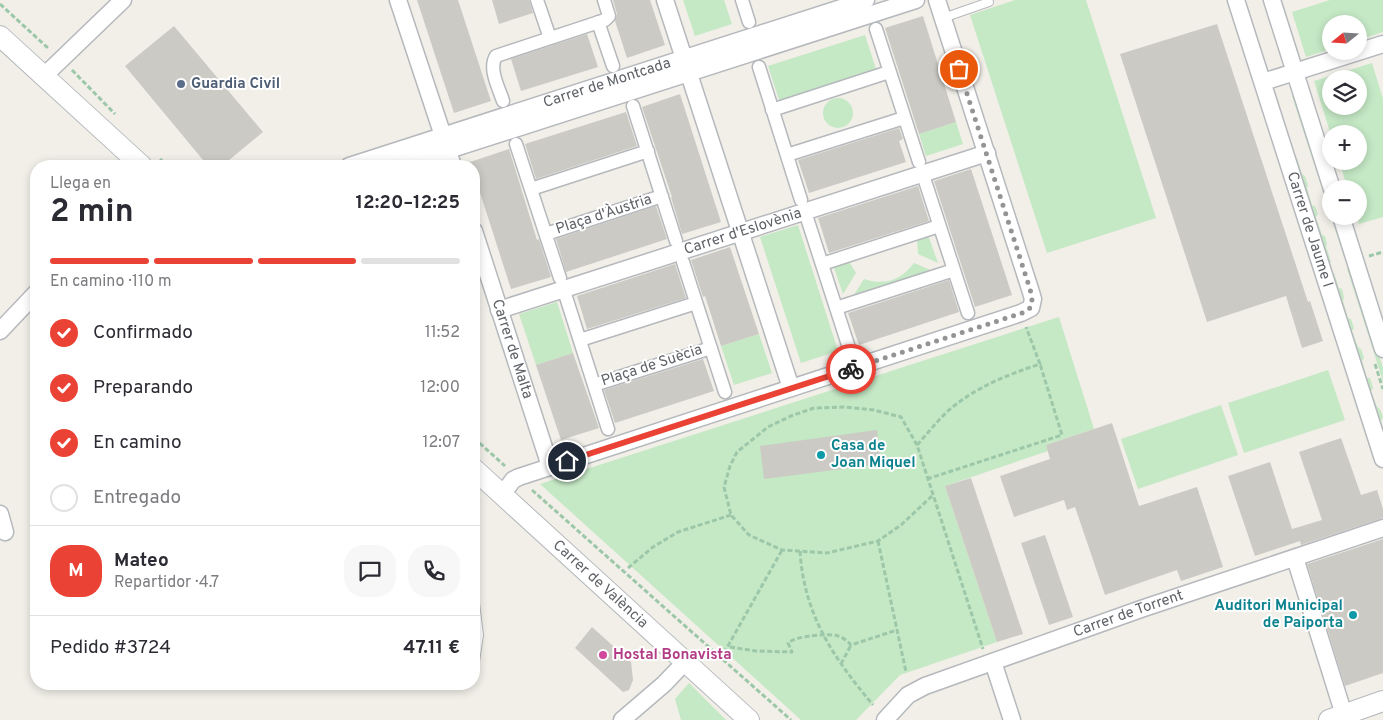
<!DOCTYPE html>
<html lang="es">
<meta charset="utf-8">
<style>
:root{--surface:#fff;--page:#f7f7f7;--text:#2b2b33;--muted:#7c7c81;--line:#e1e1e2;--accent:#ea4335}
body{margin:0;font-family:Overpass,sans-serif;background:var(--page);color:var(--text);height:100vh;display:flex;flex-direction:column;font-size:19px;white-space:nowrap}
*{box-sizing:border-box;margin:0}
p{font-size:16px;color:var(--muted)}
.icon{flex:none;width:28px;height:28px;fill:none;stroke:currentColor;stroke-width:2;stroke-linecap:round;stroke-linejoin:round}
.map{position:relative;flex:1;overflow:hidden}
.details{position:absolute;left:30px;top:160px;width:450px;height:530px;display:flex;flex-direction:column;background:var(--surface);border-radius:20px;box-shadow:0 2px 8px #0003}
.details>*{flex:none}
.needle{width:32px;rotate:252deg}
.buttons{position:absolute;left:1322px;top:15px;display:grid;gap:10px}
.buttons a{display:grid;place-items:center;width:45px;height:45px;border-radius:50%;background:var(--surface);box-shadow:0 2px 8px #0003;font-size:25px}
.pin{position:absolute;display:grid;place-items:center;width:42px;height:42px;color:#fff;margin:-21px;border:2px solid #fff;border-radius:50%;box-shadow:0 1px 5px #0007}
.courier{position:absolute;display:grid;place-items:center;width:50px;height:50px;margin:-25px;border:4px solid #ea4335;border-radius:50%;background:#fff;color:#222;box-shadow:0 1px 6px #0007}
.head em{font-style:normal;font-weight:700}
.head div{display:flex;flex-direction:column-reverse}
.head{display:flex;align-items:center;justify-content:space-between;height:85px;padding:0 20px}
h1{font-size:32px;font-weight:700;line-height:38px}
.bar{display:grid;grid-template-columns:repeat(4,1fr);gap:8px 5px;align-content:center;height:60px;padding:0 20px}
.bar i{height:6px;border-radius:4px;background:var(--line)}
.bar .on{background:var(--accent)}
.bar p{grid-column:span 4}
.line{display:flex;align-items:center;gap:12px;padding:0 20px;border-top:1px solid var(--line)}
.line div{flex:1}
.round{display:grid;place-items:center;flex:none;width:52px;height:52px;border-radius:20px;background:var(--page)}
ol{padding:0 20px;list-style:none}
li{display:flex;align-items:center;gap:15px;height:55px}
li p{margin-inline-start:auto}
li .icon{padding:5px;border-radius:50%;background:var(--accent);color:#fff;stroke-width:4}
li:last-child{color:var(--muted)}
li i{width:28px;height:28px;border:2px solid var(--line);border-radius:50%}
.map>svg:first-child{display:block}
.green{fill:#c5e8c5;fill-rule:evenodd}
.building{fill:#cccac5}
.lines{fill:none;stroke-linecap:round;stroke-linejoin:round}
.service-casing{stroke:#b5b8bc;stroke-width:10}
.pedestrian-casing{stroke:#b5b8bc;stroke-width:15}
.minor-casing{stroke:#b5b8bc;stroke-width:19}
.tertiary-casing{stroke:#b5b8bc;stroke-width:22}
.path{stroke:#9cc7a9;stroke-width:3;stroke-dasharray:5 2.5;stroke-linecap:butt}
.service{stroke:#fff;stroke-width:8}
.pedestrian{stroke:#fff;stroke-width:12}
.minor{stroke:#fff;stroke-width:16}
.tertiary{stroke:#fff;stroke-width:20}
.done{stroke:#929495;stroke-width:5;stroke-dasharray:0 9}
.route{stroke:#ea4335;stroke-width:6}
.service-dot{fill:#5c6f8a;stroke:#fff;stroke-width:2}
.culture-dot{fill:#0f9aa8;stroke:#fff;stroke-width:2}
.hotel-dot{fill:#d1479c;stroke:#fff;stroke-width:2}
.labels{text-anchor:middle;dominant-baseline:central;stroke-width:4;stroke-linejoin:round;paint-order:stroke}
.street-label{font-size:15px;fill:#5f6368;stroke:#fff}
.service-label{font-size:15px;font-weight:bold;fill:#4e5e75;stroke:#fff;text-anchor:start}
.culture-label{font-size:15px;font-weight:bold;fill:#0d838f;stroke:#fff;text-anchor:start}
.hotel-label{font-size:15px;font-weight:bold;fill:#b23c85;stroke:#fff;text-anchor:start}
</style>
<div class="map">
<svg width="1383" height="720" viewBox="0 0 1383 720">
<rect width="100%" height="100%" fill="#f1efe8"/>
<path class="green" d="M683 0H724L732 24 695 36Z
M1015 0H1086L1156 218 1047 253 970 15Z
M1330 0H1383V32L1359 40V24H1331V49L1306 57 1292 12Z
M865 35 877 72 780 103 768 66Z
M1372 63 1383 99V217L1359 224 1357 216H1359V189H1348L1339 161H1359V134H1331V135L1314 81ZM1331 79H1359V106H1331Z
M1296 94 1331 204V216H1335L1348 256 1344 257 1292 96Z
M823 113a15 15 0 1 1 30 0a15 15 0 1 1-30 0Z
M956 122 963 144 926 156 919 134Z
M1297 158 1302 174 1305 176 1308 185 1307 188 1312 205 1315 206 1318 214 1316 217 1322 235 1325 236 1327 244 1326 246 1331 262 1327 263 1293 160Z
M798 225 838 351 801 363 760 237Z
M928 235 938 263 918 254 917 239Z
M848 260 856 273 843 294 833 265Z
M914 263 933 271 852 298 864 279C885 286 901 280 914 263Z
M1351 268 1383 368V381L1347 269Z
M1334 273 1339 288 1342 289 1344 298 1343 301 1348 318 1351 319 1354 328 1352 331 1358 347 1361 349 1364 358 1362 361 1367 378H1370L1373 388 1371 391 1377 407 1380 409 1383 417 1381 421 1383 435 1330 274Z
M557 302 573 353 536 365 519 314Z
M1059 317 1094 429 1046 445 1048 451 945 486 997 642 900 675 856 720H801L540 484Z
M759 334 772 373 734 385 721 346Z
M1328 370 1345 420 1244 453 1228 403Z
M1221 405 1238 455 1138 489 1121 439Z
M689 683 726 720H681L675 699Z"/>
<path class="building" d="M417 0H458L491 101 454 113Z
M492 0H529L533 13 499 24Z
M613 0H650L665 45 627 58 615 21 617 14Z
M923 16 956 122 919 134 885 28Z
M1217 24 1308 302 1310 301 1323 341 1302 348 1286 296 1207 322 1120 54Z
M174 26 263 132 222 166H208L125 66Z
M587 34 598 67 521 91 511 59Z
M680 94 721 222 682 234 671 197H672L642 107Z
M626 112 637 146 536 179 525 144Z
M899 128 903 139 899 141 906 162 809 193 798 160Z
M509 149 537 240 539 239 551 277 511 289 474 174V166H471L470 162Z
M971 169 1012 295 975 307 934 181Z
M918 186 929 221 829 253 818 218Z
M656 206 667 239 566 272 556 239Z
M730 247 759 334 721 346 705 296 703 297 691 260Z
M675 264 686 298 587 329 577 296Z
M949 280 959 312 859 345 848 313Z
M573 353 599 428 561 440 536 365Z
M703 359 714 391 615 423 604 390Z
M1112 423 1139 506 1197 487 1223 567 1181 581 1177 570 1105 595 1075 507 1067 510 1064 500 1014 517 1000 476 1050 459 1046 445Z
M877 430 881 464 764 479 760 446Z
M1341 438 1361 495 1377 490 1383 509V518L1301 545 1300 541 1255 556 1228 476 1270 462 1292 529 1322 520 1299 452Z
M971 478 1023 634 997 642 945 486Z
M1045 535 1073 617 1049 625 1021 543Z
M1383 539V673L1345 686 1307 564Z
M592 627 631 662 633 680 629 690 623 692 575 648Z"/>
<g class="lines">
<g class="service-casing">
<path id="service" d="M943 18 989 2
M474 552V566
M474 595 479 635 474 668"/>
</g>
<g class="pedestrian-casing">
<path id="pedestrian" d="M537 0 550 38
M742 0 749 22
M598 22 613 66
M876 29 919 162
M759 67 801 200
M503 101C499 88 488 69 496 56L605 20 609 16 604 0
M633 106 676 241
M772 110 889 72
M516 144 560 278
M787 155 904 118
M925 181 968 313
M531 189 648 151
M807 218 850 351
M546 234 662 196
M683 262 725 392
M822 264 939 226
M566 297 608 429
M836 308 954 270
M580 340 696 303
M594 385 711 348"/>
</g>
<g class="minor-casing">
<g id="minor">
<path d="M398 0 453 166"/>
<path d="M665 0 791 388"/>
<path id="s1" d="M1236 0 1383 459"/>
<path d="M1272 0 1332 189"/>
<path d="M44 76 123 0"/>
<path d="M1263 82 1383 44"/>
<path id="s2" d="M349 166 866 0"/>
<path d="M399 166 916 0"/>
<path d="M1341 216 1383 349"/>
<path id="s3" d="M474 231 550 466"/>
<path id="s4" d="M499 310 987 153"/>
<path d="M0 331 36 293"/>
<path d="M502 495 513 480 519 477 1021 313 1031 308 1033 299 1030 289 937 0"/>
<path d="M0 514 5 532"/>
<path d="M1295 558 1344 715"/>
<path d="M993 662 1012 720"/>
<path d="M622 720 664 684 685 662"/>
<path id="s5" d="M885 720 908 695 925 686 1141 609 1383 528"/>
</g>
</g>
<g class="tertiary-casing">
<g id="tertiary">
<path d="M0 36 142 166"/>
<path id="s6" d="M474 469 749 720"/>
<path d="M1329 720 1383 701"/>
</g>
</g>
<path class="path" d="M0 4 49 49
M72 70 115 114
M160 159 167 166
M1369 256 1383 252
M1375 364 1383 389
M474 438 505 466
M917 445C928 433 938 420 949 410 976 387 1007 375 1040 364L1026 327
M927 479 1062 435 1040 364
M532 490 791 720
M932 496 901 525 878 541 827 553 782 550 749 535 731 515 724 487 730 466 737 452 768 427 791 416 814 408 844 407 874 410 901 417 917 445 983 649
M878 541 906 672
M800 551C804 615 833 657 873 705
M628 568 653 547 678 532 731 515
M730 647 756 651 792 652 788 643C796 636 827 633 838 636 843 637 848 642 851 645L897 630
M724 653 782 550
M841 664 851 645"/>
<use href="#service" class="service"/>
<use href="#pedestrian" class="pedestrian"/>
<use href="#minor" class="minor"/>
<use href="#tertiary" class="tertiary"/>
</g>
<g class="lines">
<path class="done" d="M851 369 1022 313C1034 309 1033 301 1030 289L959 69"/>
<path class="route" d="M567 461 851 369"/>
</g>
<circle class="service-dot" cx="181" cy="84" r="5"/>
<g class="culture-dot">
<circle cx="821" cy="455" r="5"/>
<circle cx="1353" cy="615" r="5"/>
</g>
<circle class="hotel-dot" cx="603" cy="655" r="5"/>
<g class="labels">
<g class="street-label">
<text stroke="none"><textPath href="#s2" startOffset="271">Carrer de Montcada</textPath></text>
<text transform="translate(604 215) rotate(-18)">Plaça d'Àustria</text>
<text stroke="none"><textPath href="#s1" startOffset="241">Carrer de Jaume I</textPath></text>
<text stroke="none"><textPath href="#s4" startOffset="256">Carrer d'Eslovènia</textPath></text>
<text stroke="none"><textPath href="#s3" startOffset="124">Carrer de Malta</textPath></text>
<text transform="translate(652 366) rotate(-18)">Plaça de Suècia</text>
<text stroke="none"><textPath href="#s6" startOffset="171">Carrer de València</textPath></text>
<text stroke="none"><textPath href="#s5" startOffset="269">Carrer de Torrent</textPath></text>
</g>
<g class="service-label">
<text x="191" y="84">Guardia Civil</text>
</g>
<g class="culture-label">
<text x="831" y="446">Casa de<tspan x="831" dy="17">Joan Miquel</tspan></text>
<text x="1343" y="606" text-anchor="end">Auditori Municipal<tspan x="1343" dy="17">de Paiporta</tspan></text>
</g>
<g class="hotel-label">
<text x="613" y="655">Hostal Bonavista</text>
</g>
</g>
</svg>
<div class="buttons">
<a><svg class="needle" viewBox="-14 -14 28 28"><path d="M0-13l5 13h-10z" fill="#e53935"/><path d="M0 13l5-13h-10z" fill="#7c7c81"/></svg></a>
<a><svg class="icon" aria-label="layers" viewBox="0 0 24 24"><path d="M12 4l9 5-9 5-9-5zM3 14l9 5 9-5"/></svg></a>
<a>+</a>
<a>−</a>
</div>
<div class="pin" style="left:959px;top:69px;background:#ea580c"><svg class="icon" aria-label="bag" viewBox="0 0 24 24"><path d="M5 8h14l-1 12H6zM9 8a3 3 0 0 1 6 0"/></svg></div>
<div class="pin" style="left:567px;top:461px;background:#1f2937"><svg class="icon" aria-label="home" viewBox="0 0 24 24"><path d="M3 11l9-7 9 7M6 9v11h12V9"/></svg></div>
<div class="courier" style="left:851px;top:369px"><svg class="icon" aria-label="bike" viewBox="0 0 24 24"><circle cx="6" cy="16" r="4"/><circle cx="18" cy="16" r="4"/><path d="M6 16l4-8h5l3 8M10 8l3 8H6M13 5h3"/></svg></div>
<section class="details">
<div class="head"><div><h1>2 min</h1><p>Llega en</p></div><em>12:20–12:25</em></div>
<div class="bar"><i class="on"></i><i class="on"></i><i class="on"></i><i></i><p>En camino · 110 m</p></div>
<ol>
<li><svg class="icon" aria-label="check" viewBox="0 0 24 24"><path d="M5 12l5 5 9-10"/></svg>Confirmado<p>11:52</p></li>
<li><svg class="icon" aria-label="check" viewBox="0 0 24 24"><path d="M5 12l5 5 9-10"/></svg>Preparando<p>12:00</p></li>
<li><svg class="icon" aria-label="check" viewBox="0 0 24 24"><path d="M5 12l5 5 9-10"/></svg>En camino<p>12:07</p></li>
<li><i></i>Entregado</li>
</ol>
<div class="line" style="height:90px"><b class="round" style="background:var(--accent);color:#fff">M</b><div><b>Mateo</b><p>Repartidor · 4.7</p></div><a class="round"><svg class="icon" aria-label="chat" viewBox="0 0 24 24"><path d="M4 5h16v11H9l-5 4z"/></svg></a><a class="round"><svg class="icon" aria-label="phone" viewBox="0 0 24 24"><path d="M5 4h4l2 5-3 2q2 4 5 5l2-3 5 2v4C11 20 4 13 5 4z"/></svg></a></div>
<div class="line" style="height:65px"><div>Pedido #3724</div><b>47.11 €</b></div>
</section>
</div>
